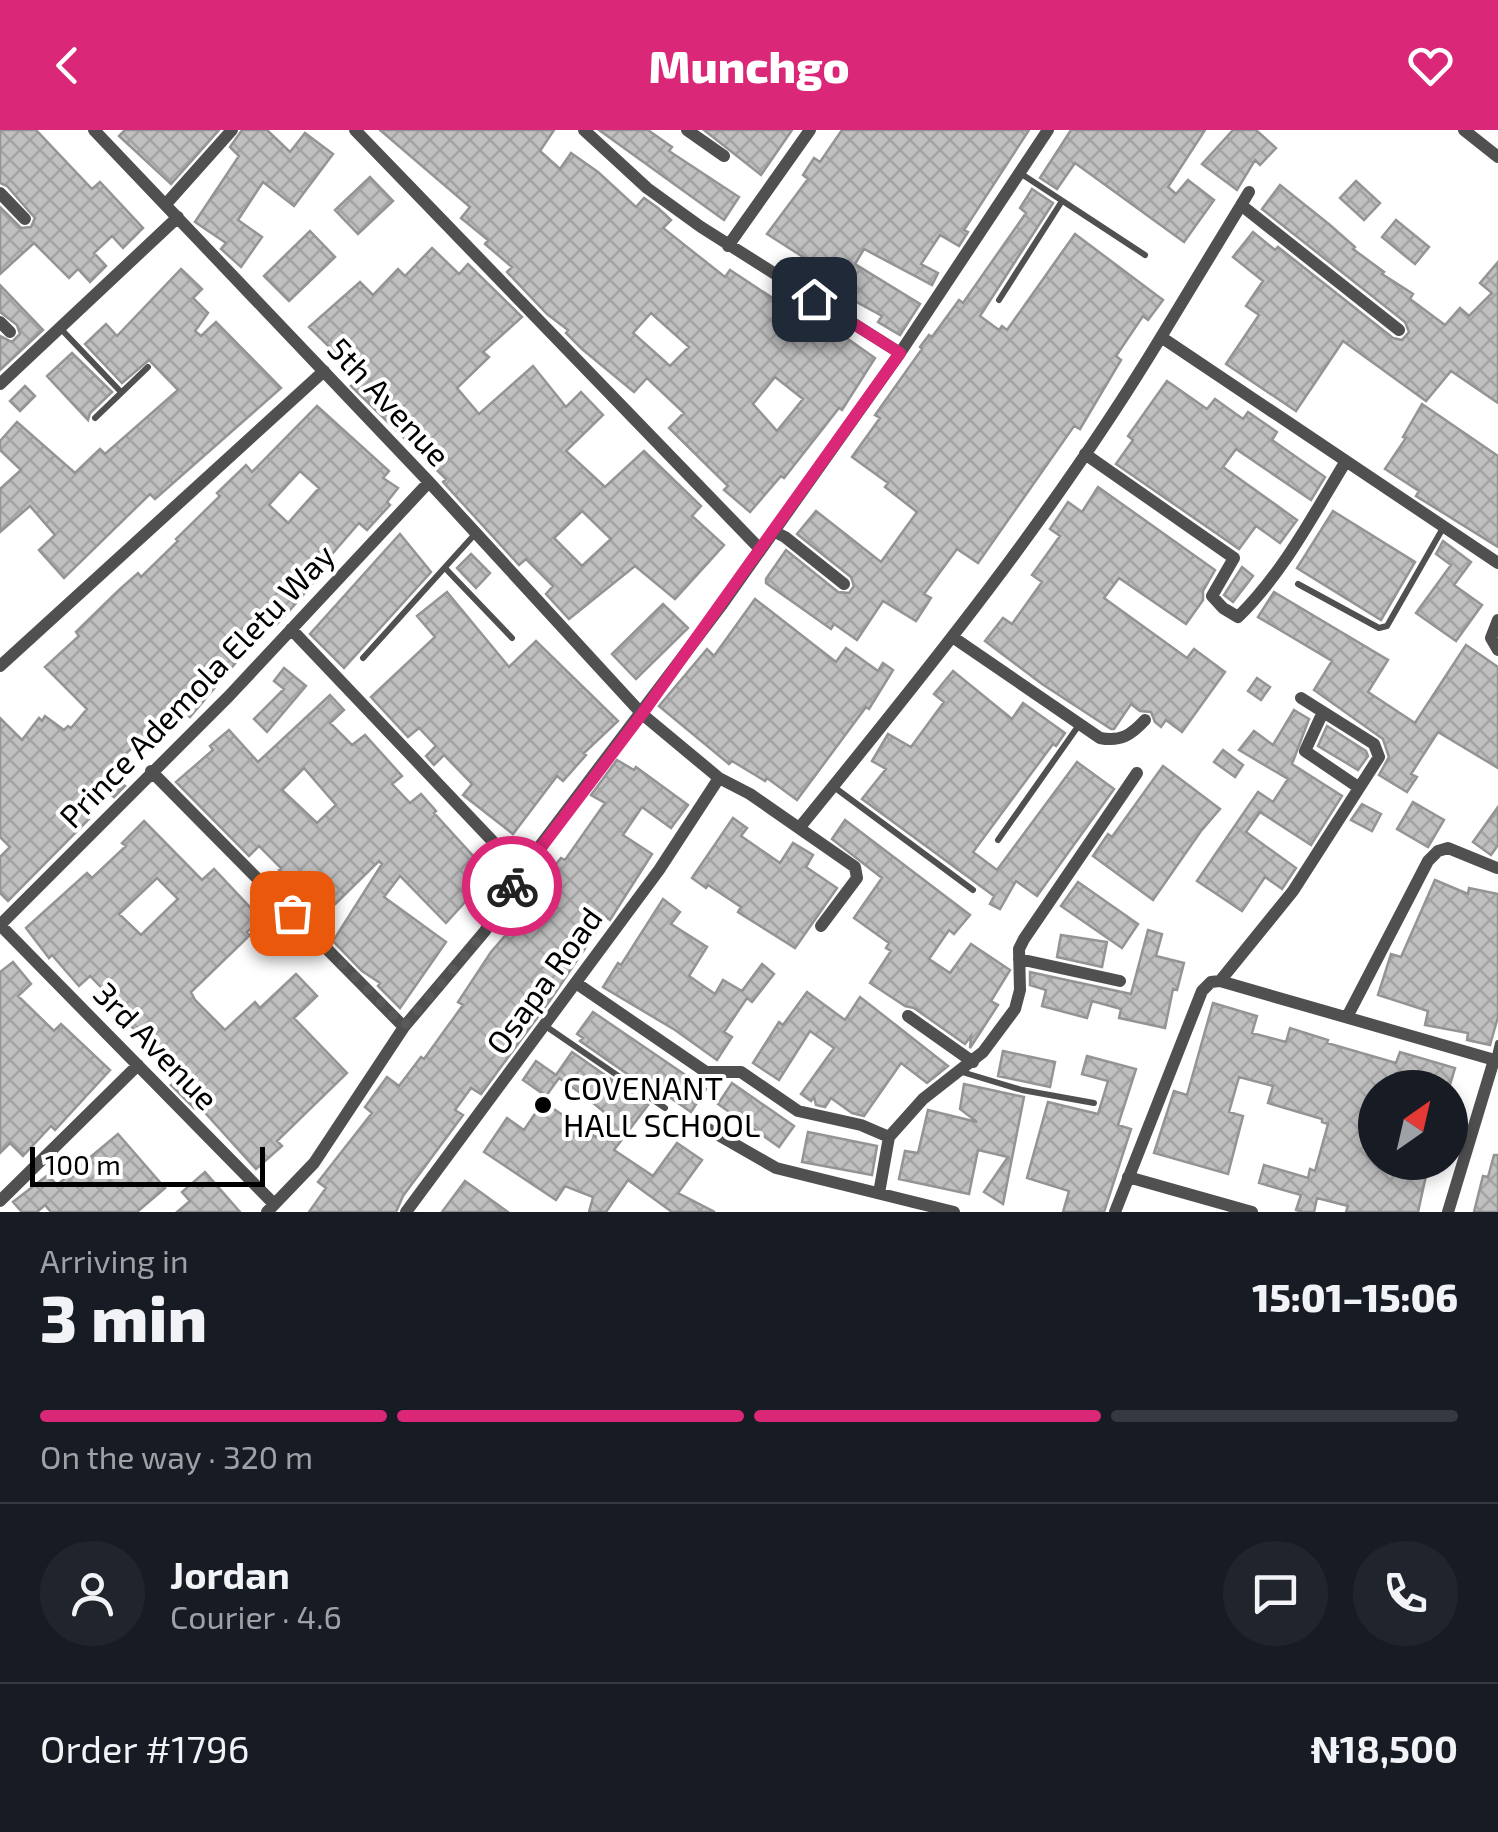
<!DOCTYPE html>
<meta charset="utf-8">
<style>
:root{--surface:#171b24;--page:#20242c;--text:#f1f3f6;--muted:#9ea1a6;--line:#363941;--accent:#db2777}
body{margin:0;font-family:"Exo 2",sans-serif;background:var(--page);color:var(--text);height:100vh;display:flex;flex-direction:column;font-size:38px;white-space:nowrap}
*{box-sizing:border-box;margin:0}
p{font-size:32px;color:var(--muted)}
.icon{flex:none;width:55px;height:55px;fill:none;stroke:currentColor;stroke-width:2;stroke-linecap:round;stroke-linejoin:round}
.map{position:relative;height:1082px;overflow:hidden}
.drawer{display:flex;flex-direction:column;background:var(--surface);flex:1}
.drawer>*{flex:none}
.needle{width:65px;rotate:34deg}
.buttons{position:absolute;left:1358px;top:940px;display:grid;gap:20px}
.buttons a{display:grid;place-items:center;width:110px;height:110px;border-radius:50%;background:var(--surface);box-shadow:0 5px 15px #0003;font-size:50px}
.scale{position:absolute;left:30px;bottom:25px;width:235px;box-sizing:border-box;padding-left:10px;border:5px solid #000;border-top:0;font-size:28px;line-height:35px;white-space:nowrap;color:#000;-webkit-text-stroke:8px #fff;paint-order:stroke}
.pin{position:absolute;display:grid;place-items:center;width:85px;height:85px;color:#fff;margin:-42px;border-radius:20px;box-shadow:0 5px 15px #0006}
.courier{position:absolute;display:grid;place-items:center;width:100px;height:100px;margin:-50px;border:8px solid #db2777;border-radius:50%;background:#fff;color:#222;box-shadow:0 2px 12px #0007}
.headline em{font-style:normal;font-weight:800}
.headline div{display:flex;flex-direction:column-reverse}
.headline{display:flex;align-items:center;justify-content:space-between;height:170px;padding:0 40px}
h1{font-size:65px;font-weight:800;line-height:75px}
.bar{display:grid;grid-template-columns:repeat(4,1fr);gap:15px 10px;align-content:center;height:120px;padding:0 40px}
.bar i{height:12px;border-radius:8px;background:var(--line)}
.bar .selected{background:var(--accent)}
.bar p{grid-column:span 4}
.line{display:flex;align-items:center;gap:25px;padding:0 40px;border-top:2px solid var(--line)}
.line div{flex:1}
.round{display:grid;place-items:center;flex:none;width:105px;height:105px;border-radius:52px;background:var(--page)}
header{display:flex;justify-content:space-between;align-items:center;height:130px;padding:0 40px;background:var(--accent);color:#fff;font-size:45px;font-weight:800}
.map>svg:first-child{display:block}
.building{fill:url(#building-cross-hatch);stroke:#949494;stroke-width:2.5;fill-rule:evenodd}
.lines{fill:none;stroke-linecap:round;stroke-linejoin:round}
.lane{stroke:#505050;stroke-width:6}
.street{stroke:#505050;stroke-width:12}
.done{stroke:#595959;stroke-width:10;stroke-dasharray:0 18}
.route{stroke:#db2777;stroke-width:12}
.poi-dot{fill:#000;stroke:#fff;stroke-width:4}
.labels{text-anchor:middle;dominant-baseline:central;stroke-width:8;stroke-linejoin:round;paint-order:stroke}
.street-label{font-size:32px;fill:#000;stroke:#fff}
.poi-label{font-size:32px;fill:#000;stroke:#fff;text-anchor:start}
</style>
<header><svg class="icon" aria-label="back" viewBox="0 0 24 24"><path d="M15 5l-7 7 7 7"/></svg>Munchgo<svg class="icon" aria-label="heart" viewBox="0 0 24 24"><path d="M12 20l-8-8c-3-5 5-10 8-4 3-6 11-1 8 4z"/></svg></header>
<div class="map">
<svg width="1498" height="1082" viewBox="0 0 1498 1082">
<defs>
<pattern id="building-cross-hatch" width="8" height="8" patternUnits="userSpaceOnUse" patternTransform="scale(2.5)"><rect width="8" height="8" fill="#c0c0c0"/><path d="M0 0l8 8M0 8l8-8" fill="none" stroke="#a3a3a3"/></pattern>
</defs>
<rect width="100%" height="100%" fill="#fff"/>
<path class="building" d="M0 0H36L92 59 100 52 143 98 123 118 112 106 94 123 106 136 90 152 78 139 69 148 34 113 0 144V77L21 98 31 97 35 88 7 56 0 53Z
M125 0H219L171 54 119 6Z
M242 0H267L290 22 305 3 333 24 294 76 263 52 238 90 262 107 241 137 221 119 226 113 195 92 239 26 230 17Z
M380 0H554L540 21 560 39 571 23 598 42 636 77 644 68 658 78 671 90 663 98 725 147 730 140 809 192 816 181 841 198 838 202 875 228 842 280 839 278 784 348 781 346 750 382 724 360 728 356 669 298 684 283 647 248 634 262 582 219 566 203 568 200 547 184 507 142 512 137 485 114 488 110 461 88 470 77ZM651 183 689 217 670 236 633 203ZM775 247 803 269 777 301 753 274Z
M599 0H648L672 17 669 21 739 67 724 90Z
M704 0H792L761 45Z
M842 0H1029L964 100 968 102 959 116 940 105 921 134 938 143 932 155 864 119 855 134 920 174 900 205 878 192 882 186 831 158 836 148 767 104 808 49 803 45 814 28 820 32Z
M1071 0H1205L1168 57 1176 64 1188 50 1214 70 1184 112 1075 33 1057 59 1040 48Z
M1233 0H1256L1276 18 1260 35 1255 30 1237 60 1202 34Z
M370 47 393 71 358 104 335 80Z
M1356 51 1380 73 1364 90 1340 68Z
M1280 55 1330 95 1355 117 1353 119 1384 142 1382 144 1413 164 1410 169 1445 195 1460 178 1469 186 1492 163 1480 153 1498 132V273L1451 241 1426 271 1343 211 1296 281 1226 234 1259 185 1246 176 1263 151 1233 127 1253 102 1275 120 1278 117 1393 208 1402 210 1409 202 1405 192 1262 79Z
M1032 59 1053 73 980 186 999 200 1002 196 1007 200 1075 104 1163 170 1148 190 1143 186 1116 226 1121 230 1080 299 1074 296 978 433 957 419 924 464 931 468 916 491 883 471 857 510 834 494 831 499 766 453V449L786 420 838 462 849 463 854 456 851 447 797 404 816 381 881 432 917 382 885 357 888 353 852 327 880 288 875 285 922 219 920 217 929 205 932 207 959 170 963 173 1026 83 1020 78Z
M1396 90 1429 117 1415 134 1382 107Z
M310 101 335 127 289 171 264 146Z
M432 118 459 144 468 134 522 187 483 222 489 227 457 258 479 284 533 236 566 277 581 262 603 285 566 321 605 357 644 321 701 376 692 386 724 415 675 469 635 436 569 489 546 464 553 456 526 429 519 435 443 352 446 349 351 256 360 247 309 197 360 152 373 165 398 139 405 146ZM582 381 611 409 582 436 554 408Z
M181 139 202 159 193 168 208 183 195 201 201 206 216 192 281 258 155 369 150 364 64 448 39 420 55 405 30 376 0 402V359L21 340 0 320V311L17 292 75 343 100 319 105 324 178 260 149 230 122 253 85 214 106 194 117 206Z
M0 155 43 200 0 240V206L12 212 20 204 17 195 0 182Z
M72 223 112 262 90 283 88 290 47 246Z
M1167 251 1207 279 1215 269 1243 289 1248 282 1277 302 1272 310 1325 347 1311 370 1236 319 1223 337 1297 390 1280 413 1256 396 1239 419 1116 334 1133 310 1128 306Z
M25 256 35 266 20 281 10 271Z
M1422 274 1498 326V417L1416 366 1419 361 1385 339 1406 308 1403 307Z
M317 276 389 341 383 348 398 358 387 372 390 375 367 400 359 393 326 431 329 433 300 469 277 494 272 490 190 587 185 583 154 613 146 605 105 643 125 656 114 667 97 655 78 677 89 689 8 771 0 763V727L10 717 0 707V588L22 610 39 588 42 591 45 586 64 600 68 596 71 598 87 579 45 537 79 506 76 502 119 460 138 443 141 447 178 411 176 409 220 366 217 363 246 335 252 342ZM300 341 319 358 288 393 269 375Z
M1098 357 1215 440 1203 461V470L1186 494 1119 448 1104 468 1187 528 1194 519 1225 542 1182 602 1166 590 1161 597 1155 592 1151 582 1140 581 1131 574 1114 599H1111L1042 554 985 511 1003 488 1012 494 1042 452 1032 445 1060 406 1050 399 1068 372 1082 382Z
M1333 381 1415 432 1381 490 1297 438Z
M400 404 431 442 344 538 310 504Z
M1443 411 1471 432 1454 455 1482 475 1456 511 1416 483 1451 435 1436 424Z
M471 424 490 443 476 458 457 438Z
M1242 437 1253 446 1233 472 1224 465Z
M447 462 509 537 536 511 618 591 584 623 586 625 563 651 557 646 513 704 463 665 472 654 444 625 434 635 426 626 436 616 419 598 408 607 371 567 435 507 417 486Z
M1274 462 1388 530 1368 562 1415 593 1466 515 1498 537V638L1438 602 1411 644 1417 647 1407 662 1379 645 1389 627 1383 609 1314 560 1332 531 1258 487Z
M755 469 836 532 846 518 878 541 883 533 893 540 869 579 866 577 797 670 767 648 765 651 732 631 729 634 659 576 707 519 714 526Z
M663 474 688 498 636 549 612 524Z
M284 538 306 556 267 602 254 589 284 559 274 551Z
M953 541 1012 589 1023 573 1065 603 1056 616 1053 614 973 722 997 740 1077 632 1114 659 1037 766 1016 751 1000 779 990 774 994 766 862 669 886 639 872 631 888 604 911 617 944 572 934 564Z
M1257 548 1270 557 1261 570 1248 561Z
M330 565 344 580 330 593 352 615 365 605 402 646 392 654 410 673 421 664 436 681 434 683 495 750 479 765 475 761 446 793 400 746 384 767 446 812 400 878 378 856 380 853 362 841 333 811 382 734 379 731 321 788 293 759 295 756 279 740 281 738 259 716 249 726 176 652 213 620 210 616 229 600 258 632ZM304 638 336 675 317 693 282 660Z
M1294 580 1309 589 1292 634 1342 666 1311 715 1260 682 1246 702 1296 738 1282 759 1265 747 1242 781 1197 751 1258 662 1273 672 1288 649 1239 620 1254 601 1273 615Z
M1327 596 1366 621 1368 626 1358 640 1318 616Z
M1223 620 1243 635 1235 647 1214 632Z
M617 630 634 640 636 637 688 675 671 698 642 677 623 705 652 724 610 790 606 787 551 869 481 964 471 958 455 980 463 985 403 1066 396 1082H309L326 1058 318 1052 372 983 365 977 387 947 399 956 421 927 424 929 463 875 458 872 491 822 510 800 512 802 534 765 532 763 561 728 565 730 605 673 591 665Z
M1163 636 1220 679 1201 701 1153 770 1093 726 1108 704 1112 707Z
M1413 672 1444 690 1428 717 1397 699Z
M1362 674 1381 684 1372 701 1351 690Z
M1498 677V715L1491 725 1473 712Z
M733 688 747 698 741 706 780 733 793 713 813 725 806 737 837 758 795 818 738 782 741 777 708 755 706 758 692 748Z
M845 690 970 785 954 804 949 800 929 829 950 843 971 814 1010 840 991 871 998 875 970 918 971 906 965 914 914 878 905 876 870 853 891 821 886 818 889 813 854 788 882 748 832 709Z
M144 691 202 750 214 739 261 789 247 802 250 805 191 862 195 870 225 900 255 872 260 878 296 844 317 866 294 888 347 943 277 1011 282 1016 256 1039 198 975 194 978 171 955 181 947 128 893 132 889 90 846 79 856 52 825 49 828 26 798 87 743 92 748 126 716 122 713ZM157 748 178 769 141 805 119 784Z
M1435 750 1468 764 1469 758 1498 764V887L1490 915 1467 910 1468 903 1425 895 1428 881 1378 865 1391 824 1401 827Z
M1078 752 1138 794 1122 818 1061 776Z
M663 769 680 782 671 794 707 817 689 846 715 864 723 850 742 861 762 834 774 844 752 872 747 868 724 902 732 907 717 930 675 900 603 857 618 833 621 835Z
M1148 800 1162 804 1156 826 1184 833 1177 860 1173 859 1165 898 1119 888 1121 879 1092 871 1087 888 1042 876 1046 860 1030 855V842L1131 864Z
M1061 805 1107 812 1102 837 1057 827Z
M13 832 31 854 18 866 54 901 61 894 110 940 55 1000 51 996 23 1026 10 1013 0 1023V842Z
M807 862 845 890 860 867 948 936 927 953 901 933 864 986 852 983 831 968 825 977 816 975 814 967 811 971 801 964 834 918 810 901 779 950 753 933 779 892 783 895Z
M1213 873 1257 886 1252 903 1286 912 1290 898 1328 910 1327 913 1396 933 1400 922 1455 938 1449 958H1375V1032H1429L1418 1082H1346L1348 1076 1317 1068 1314 1082H1303L1296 1080 1301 1065 1259 1053 1264 1035 1308 1048 1310 1039 1315 1041 1328 994 1322 992V989L1268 973 1273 956 1239 947 1229 982 1243 986 1228 1044 1154 1023 1174 961 1187 965Z
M593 882 706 959 691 982 659 960 656 964 580 911 583 908 577 904Z
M1003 921 1055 932 1050 957 998 946Z
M572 922 648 975 614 1020 653 1046 677 1013 702 1030 678 1063 715 1082H672L628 1050 606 1082H589L593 1067 565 1056 556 1070 484 1022 507 988 524 1000 543 972 596 1007 610 987 586 967 559 948 546 966 523 950 536 931 556 945Z
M1087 926 1136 939 1118 995 1131 999 1104 1082H1063L1069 1061 1027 1048 1048 972 1098 984 1108 951 1082 944Z
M732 953 794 996 779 1017 718 974Z
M964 954 1024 967 1003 1074 984 1062 1008 1027 978 1020 969 1064 899 1049 905 1021 918 1023 928 980 977 992 960 979Z
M808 1002 877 1016 872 1045 802 1032Z
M118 1004 165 1058 137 1082H51L45 1075 37 1082H22L13 1072 48 1045 57 1055Z
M1494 1025H1498V1082H1474L1483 1046 1488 1047Z
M205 1042 240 1082H177L190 1071 182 1062Z
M465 1051 508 1082H442Z"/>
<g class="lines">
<path class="lane" d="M1020 43 1145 125
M999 170 1062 71
M61 199 121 262
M95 288 148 237
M445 438 512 508
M1298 454 1379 498 1387 496 1443 398
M363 528 475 404
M834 657 973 760
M998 710 1079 595
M544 895 665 978
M1494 930 1498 913
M962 942 1022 960 1094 973"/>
<path class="street" d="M94 0 429 352 642 584 719 648 750 664 855 737 857 748 821 796
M355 0 760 419
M584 0 647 58 701 97 900 223
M687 0 724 26
M1464 0 1498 27
M0 63 25 89
M166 74 232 0
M1241 75 1399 200
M728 116 810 0
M0 192 10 202
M1161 207 1249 62
M0 254 178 87
M1085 324 1234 428 1212 466 1223 478 1238 487C1284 442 1313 385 1346 331
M773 401 785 407 844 454
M1498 490 1491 508 1498 520
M291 499 521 741
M954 508 1100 608C1121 612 1131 605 1145 590
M0 536 324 241
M1323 582 1305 621 1358 657
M151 641 404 897
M800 697C928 540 1056 381 1161 207L1498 433
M0 795 229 566 429 352
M0 795 274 1074
M1019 829 1120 851
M1220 851 1293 761 1379 627 1374 614 1301 568
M576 853 706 942H741L798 981 861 995 889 1007
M908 886 973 932
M1347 887 1428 731 1438 721 1448 718 1497 738
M708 999 776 1038 954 1082
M1128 1047 1252 1082
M879 1063 889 1007 923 969 983 922 1015 879 1020 860 1019 819 1024 809 1137 643
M0 1071 138 935
M267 1082 314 1033 404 897 485 801 521 741 721 476 900 223 1048 0
M406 1082 659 740 719 648
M1115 1082 1202 861 1211 852 1220 851 1498 931
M1448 1082 1494 930"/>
</g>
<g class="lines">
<path class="done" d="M292 783 404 896 486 801 512 756"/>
<path class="route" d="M512 756 642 584 900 223 814 169"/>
</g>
<circle class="poi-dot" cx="543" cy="975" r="10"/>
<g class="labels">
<g class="street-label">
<text transform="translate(390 271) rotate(47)">5th Avenue</text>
<text transform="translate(196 555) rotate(-46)">Prince Ademola Eletu Way</text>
<text transform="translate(543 850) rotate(-54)">Osapa Road</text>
<text transform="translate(157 915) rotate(46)">3rd Avenue</text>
</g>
<g class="poi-label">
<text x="563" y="957">COVENANT<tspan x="563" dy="37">HALL SCHOOL</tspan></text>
</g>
</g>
</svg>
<div class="buttons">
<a><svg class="needle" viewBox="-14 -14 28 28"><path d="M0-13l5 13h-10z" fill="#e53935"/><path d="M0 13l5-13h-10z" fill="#9ea1a6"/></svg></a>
</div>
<div class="scale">100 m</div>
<div class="pin" style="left:292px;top:783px;background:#ea580c"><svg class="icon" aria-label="bag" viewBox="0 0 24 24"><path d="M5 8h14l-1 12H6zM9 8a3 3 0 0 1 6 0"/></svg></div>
<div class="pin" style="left:814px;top:169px;background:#1f2937"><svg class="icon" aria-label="home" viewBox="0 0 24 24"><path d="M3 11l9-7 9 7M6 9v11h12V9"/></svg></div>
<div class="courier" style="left:512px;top:756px"><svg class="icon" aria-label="bike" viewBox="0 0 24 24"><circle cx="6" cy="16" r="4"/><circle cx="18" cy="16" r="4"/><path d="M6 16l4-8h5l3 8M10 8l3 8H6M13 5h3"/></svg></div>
</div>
<section class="drawer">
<div class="headline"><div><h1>3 min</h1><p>Arriving in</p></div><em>15:01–15:06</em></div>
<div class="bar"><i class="selected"></i><i class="selected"></i><i class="selected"></i><i></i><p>On the way · 320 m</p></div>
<div class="line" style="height:180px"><a class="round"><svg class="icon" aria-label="person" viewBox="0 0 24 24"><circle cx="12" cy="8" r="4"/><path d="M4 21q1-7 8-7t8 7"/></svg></a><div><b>Jordan</b><p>Courier · 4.6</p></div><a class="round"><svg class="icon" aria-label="chat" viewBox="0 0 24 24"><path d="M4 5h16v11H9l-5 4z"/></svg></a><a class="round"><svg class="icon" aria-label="phone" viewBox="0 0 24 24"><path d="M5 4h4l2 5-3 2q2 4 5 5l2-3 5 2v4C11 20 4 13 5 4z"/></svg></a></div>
<div class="line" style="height:130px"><div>Order #1796</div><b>₦18,500</b></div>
</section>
